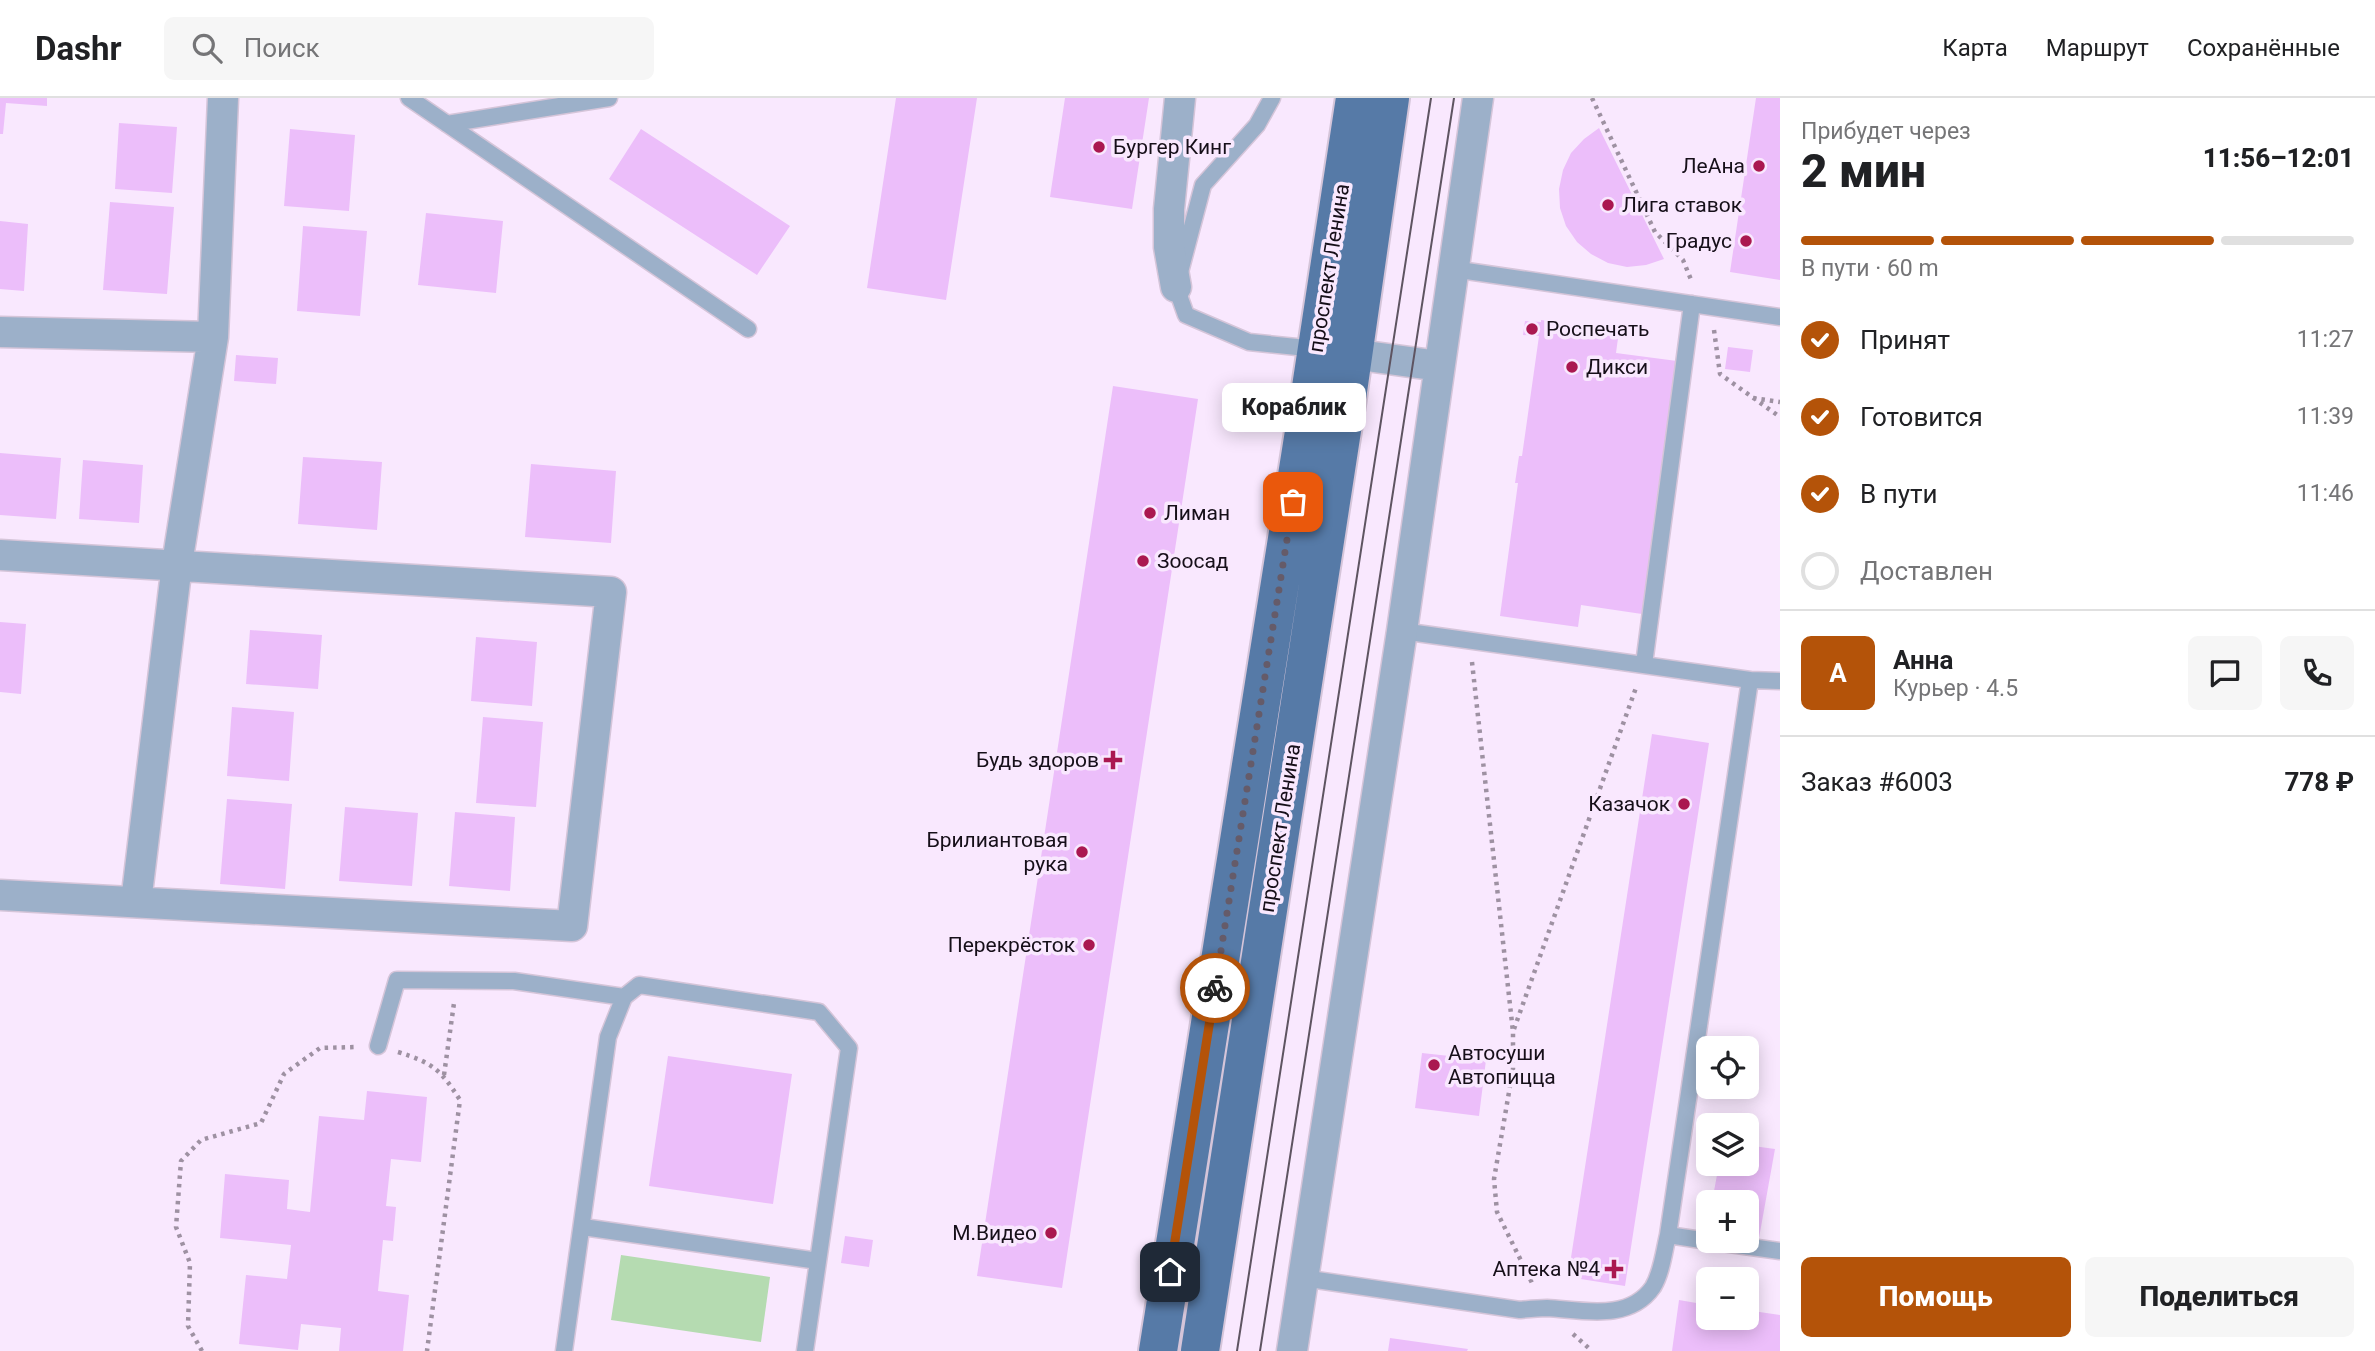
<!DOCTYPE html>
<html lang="ru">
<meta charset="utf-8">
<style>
:root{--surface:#fff;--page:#f6f6f6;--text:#202124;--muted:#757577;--line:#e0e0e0;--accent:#b45309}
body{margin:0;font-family:Roboto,sans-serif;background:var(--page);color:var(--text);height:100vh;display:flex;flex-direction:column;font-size:26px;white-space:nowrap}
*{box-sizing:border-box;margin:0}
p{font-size:23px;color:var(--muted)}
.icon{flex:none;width:38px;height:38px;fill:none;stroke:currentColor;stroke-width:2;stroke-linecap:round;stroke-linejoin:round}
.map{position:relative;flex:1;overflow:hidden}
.panel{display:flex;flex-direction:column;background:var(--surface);width:595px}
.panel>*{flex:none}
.controls{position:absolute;left:1696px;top:938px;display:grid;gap:14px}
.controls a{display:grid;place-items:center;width:63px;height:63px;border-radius:10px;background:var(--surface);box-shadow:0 4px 18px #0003;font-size:35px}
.pin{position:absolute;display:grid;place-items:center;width:60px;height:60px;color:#fff;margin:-30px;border-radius:14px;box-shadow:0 4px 10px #0006}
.courier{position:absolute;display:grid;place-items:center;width:70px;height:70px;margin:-35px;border:5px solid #b45309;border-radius:50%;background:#fff;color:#222;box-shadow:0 2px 9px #0007}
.bubble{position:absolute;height:49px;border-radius:10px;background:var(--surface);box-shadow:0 4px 18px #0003;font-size:23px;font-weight:800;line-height:49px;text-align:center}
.summary em{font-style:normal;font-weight:800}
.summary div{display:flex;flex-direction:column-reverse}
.summary{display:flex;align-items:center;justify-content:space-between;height:119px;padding:0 21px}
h1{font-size:46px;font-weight:800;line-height:52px}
.bar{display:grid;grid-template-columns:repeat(4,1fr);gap:10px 7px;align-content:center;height:84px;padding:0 21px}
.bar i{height:9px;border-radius:5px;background:var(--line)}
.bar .current{background:var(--accent)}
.bar p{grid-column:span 4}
.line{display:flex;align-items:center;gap:18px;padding:0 21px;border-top:2px solid var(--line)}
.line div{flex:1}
.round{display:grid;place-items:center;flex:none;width:74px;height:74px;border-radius:10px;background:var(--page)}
ol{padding:0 21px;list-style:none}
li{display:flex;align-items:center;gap:21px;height:77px}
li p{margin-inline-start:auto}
li .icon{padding:7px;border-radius:50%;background:var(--accent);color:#fff;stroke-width:4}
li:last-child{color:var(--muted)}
li i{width:38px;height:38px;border:4px solid var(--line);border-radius:50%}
.action{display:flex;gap:14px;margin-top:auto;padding:14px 21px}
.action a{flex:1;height:80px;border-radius:10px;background:var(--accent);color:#fff;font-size:28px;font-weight:800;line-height:80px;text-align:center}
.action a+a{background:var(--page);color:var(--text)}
header{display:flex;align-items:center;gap:42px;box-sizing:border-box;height:98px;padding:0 35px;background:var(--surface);border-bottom:2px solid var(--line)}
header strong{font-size:33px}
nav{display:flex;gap:38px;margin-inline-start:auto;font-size:24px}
.search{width:490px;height:63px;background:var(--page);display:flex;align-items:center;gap:18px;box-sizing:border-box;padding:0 24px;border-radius:10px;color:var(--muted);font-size:26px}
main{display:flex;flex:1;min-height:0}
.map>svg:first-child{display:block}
.green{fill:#b5dbb1}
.building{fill:#ecbefa}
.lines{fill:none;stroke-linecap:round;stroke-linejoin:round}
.service-casing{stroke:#d5c5d9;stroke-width:19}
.minor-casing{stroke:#d5c5d9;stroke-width:33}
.primary-casing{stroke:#d5c5d9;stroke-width:42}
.path{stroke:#9e91a2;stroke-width:4.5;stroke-dasharray:3.5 5;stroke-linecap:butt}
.service{stroke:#9cb0c9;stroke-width:16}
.minor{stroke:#9cb0c9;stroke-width:30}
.primary{stroke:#567aa7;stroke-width:38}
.tram{stroke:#5e5461;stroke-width:2}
.done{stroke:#655b69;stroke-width:7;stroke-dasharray:0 12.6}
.route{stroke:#b45309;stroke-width:9}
.poi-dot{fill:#aa1850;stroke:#f9e8fe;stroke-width:2.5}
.labels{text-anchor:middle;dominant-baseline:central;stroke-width:7;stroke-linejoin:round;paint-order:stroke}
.poi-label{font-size:21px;fill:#160f19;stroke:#f9e8fe;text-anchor:end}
.street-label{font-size:21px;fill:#160f19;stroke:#f9e8fe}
</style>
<header>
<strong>Dashr</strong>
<div class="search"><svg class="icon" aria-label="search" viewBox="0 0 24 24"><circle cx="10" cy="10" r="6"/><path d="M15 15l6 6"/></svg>Поиск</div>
<nav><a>Карта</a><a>Маршрут</a><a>Сохранённые</a></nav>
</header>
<main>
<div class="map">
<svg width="1780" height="1253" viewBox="0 0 1780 1253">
<rect width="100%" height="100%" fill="#f9e8fe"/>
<path class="green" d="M621 1157 770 1179 761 1244 611 1222Z"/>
<path class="building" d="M0 0H47V8L6 5 3 36H0Z
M896 0H977L946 202 867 190Z
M1065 0H1149L1132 111 1050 99Z
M1756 0H1780V182L1730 174Z
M119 25 177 29 172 95 115 91Z
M1599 30 1664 161 1646 167 1627 169 1608 165 1591 156 1577 144 1566 128 1560 110 1559 91 1563 72 1571 55 1584 41Z
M290 31 355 37 349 113 284 108Z
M641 31 790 128 757 177 609 81Z
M110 104 174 109 167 196 103 192Z
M426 115 503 123 496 195 418 187Z
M0 123 28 126 24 193 0 191Z
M303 128 367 133 360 218 297 213Z
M1541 222 1619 233 1616 255 1677 263 1642 516 1581 507 1578 529 1500 518 1518 385H1515L1519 358H1522L1539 238 1523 237 1525 223 1541 224Z
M1728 249 1753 252 1750 274 1725 271Z
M236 257 278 260 276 286 234 283Z
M1113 288 1198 301 1062 1190 977 1178Z
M0 355 61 360 56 421 0 417Z
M303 359 382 364 377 432 298 426Z
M83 362 143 367 139 425 79 421Z
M531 366 616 373 611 445 525 439Z
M0 524 26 526 21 596 0 594Z
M250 532 322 537 318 591 246 586Z
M476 539 537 544 532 608 471 603Z
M232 609 294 614 289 683 227 678Z
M483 619 543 624 536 709 476 705Z
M1652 636 1709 645 1625 1188 1568 1179Z
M227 701 292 706 285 791 220 786Z
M345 709 418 715 412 788 339 783Z
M455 714 515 719 510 793 449 788Z
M1422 955 1486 962 1479 1018 1415 1010Z
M668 958 792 976 773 1106 649 1088Z
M367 993 427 999 421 1064 391 1061 386 1108 396 1109 393 1143 383 1142 378 1193 409 1197 403 1253H339L341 1230 301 1226 298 1252 239 1246 246 1177 287 1181 291 1147 220 1140 225 1076 289 1082 287 1111 310 1114 319 1018 364 1022Z
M1746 1047 1775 1051 1759 1140 1746 1138V1104H1712L1719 1066H1746Z
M845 1138 873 1142 869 1169 841 1165Z
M1679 1202 1708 1207V1220H1746V1212L1780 1217V1253H1672Z
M1390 1240 1468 1251 1467 1253H1388Z"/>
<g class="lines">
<g class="service-casing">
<path id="service" d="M409 0 748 231
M1272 0 1257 27 1203 87 1176 189 1186 217 1249 244 1316 251
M447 26 609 0
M1453 171 1780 219
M1402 533 1750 582 1780 583
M1644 566 1692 206
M378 948 397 882 514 883 624 899
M583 1129 818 1163
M1668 1137 1708 1143
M1708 1143 1780 1153
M1303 1180 1520 1212C1529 1211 1538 1210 1547 1210 1582 1212 1629 1224 1653 1189 1662 1174 1664 1153 1668 1137L1750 582
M564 1253 608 939 624 899 639 887 819 914 849 950 805 1253"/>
</g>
<g class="minor-casing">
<path id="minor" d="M1176 189 1169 149V111L1180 0
M0 234 213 239
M1352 256 1439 268
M0 457 611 494 572 828 0 797
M136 804 177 466 213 239 223 0
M1292 1253 1402 533 1478 0"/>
</g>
<g class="primary-casing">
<path id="primary" d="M1158 1253 1310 296 1355 0
M1200 1253 1347 300 1390 0"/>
</g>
<path class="path" d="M1592 0 1655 134 1683 162 1692 184
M1714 232 1720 276 1780 319
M1753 300 1780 304
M1472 564 1513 934V971L1494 1081 1497 1114 1533 1187
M1514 931 1637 587
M398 954C433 965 440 971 460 1002L427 1253
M444 977 454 905
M1573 1236 1592 1253
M202 1253 188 1228 190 1165 176 1129 181 1063 201 1042 261 1025 284 976 320 950 355 949"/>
<use href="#service" class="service"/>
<use href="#minor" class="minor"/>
<use href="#primary" class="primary"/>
<path class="tram" d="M1237 1253 1431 0
M1260 1253 1454 0"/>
</g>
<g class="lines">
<path class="done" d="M1215 890 1293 404"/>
<path class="route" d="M1170 1174 1215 890"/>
</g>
<g class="poi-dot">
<circle cx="1099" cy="49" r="7"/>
<circle cx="1759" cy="68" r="7"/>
<circle cx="1608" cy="107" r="7"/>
<circle cx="1746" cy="143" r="7"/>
<circle cx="1532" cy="231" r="7"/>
<circle cx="1572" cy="269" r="7"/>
<circle cx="1150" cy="415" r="7"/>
<circle cx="1143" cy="463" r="7"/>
<path d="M1109.5 651.5h7v7h7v7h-7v7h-7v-7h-7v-7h7z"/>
<circle cx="1684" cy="706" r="7"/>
<circle cx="1082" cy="754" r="7"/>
<circle cx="1089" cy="847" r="7"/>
<circle cx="1434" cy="967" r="7"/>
<circle cx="1051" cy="1135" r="7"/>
<path d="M1610.5 1160.5h7v7h7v7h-7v7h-7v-7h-7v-7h7z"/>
</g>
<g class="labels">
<g class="poi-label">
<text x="1113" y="49" text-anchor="start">Бургер Кинг</text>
<text x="1745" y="68">ЛеАна</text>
<text x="1622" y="107" text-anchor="start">Лига ставок</text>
<text x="1732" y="143">Градус</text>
<text x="1546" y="231" text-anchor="start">Роспечать</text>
<text x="1586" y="269" text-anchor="start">Дикси</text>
<text x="1164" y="415" text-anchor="start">Лиман</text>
<text x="1157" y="463" text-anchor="start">Зоосад</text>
<text x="1099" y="662">Будь здоров</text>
<text x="1670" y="706">Казачок</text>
<text x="1068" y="742">Брилиантовая<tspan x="1068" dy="24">рука</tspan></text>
<text x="1075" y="847">Перекрёсток</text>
<text x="1448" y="955" text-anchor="start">Автосуши<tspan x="1448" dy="24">Автопицца</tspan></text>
<text x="1037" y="1135">М.Видео</text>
<text x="1600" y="1171">Аптека №4</text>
</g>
<g class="street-label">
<text transform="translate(1329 170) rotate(-81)">проспект Ленина</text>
<text transform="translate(1280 730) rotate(-81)">проспект Ленина</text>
</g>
</g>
</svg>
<div class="controls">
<a><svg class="icon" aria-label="locate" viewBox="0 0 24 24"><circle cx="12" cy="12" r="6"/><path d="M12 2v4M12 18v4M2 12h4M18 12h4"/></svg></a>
<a><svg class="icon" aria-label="layers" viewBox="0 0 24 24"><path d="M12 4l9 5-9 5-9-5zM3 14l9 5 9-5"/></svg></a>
<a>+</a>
<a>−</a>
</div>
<div class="pin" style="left:1293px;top:404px;background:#ea580c"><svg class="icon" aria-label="bag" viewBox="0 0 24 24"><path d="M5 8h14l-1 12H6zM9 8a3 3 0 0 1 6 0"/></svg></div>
<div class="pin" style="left:1170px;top:1174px;background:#1f2937"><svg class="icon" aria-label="home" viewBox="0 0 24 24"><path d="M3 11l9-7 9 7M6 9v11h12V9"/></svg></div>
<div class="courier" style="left:1215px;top:890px"><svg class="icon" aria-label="bike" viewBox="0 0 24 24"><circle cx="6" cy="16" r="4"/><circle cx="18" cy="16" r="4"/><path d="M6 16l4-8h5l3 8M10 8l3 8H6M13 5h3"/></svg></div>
<div class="bubble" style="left:1222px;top:285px;width:144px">Кораблик</div>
</div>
<section class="panel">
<div class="summary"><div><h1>2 мин</h1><p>Прибудет через</p></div><em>11:56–12:01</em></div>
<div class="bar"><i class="current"></i><i class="current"></i><i class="current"></i><i></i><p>В пути · 60 m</p></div>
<ol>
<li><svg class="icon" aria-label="check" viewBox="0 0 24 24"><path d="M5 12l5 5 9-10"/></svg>Принят<p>11:27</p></li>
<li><svg class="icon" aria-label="check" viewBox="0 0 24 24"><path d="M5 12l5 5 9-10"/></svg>Готовится<p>11:39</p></li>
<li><svg class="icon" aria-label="check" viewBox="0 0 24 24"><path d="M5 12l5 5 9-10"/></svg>В пути<p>11:46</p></li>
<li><i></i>Доставлен</li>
</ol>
<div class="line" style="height:126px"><b class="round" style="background:var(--accent);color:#fff">А</b><div><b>Анна</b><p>Курьер · 4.5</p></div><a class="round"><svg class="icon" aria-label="chat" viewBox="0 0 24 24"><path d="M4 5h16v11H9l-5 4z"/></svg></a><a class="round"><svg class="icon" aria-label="phone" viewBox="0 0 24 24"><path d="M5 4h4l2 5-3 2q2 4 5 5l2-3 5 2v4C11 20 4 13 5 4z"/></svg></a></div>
<div class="line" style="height:91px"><div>Заказ #6003</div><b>778 ₽</b></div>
<div class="action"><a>Помощь</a><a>Поделиться</a></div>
</section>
</main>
